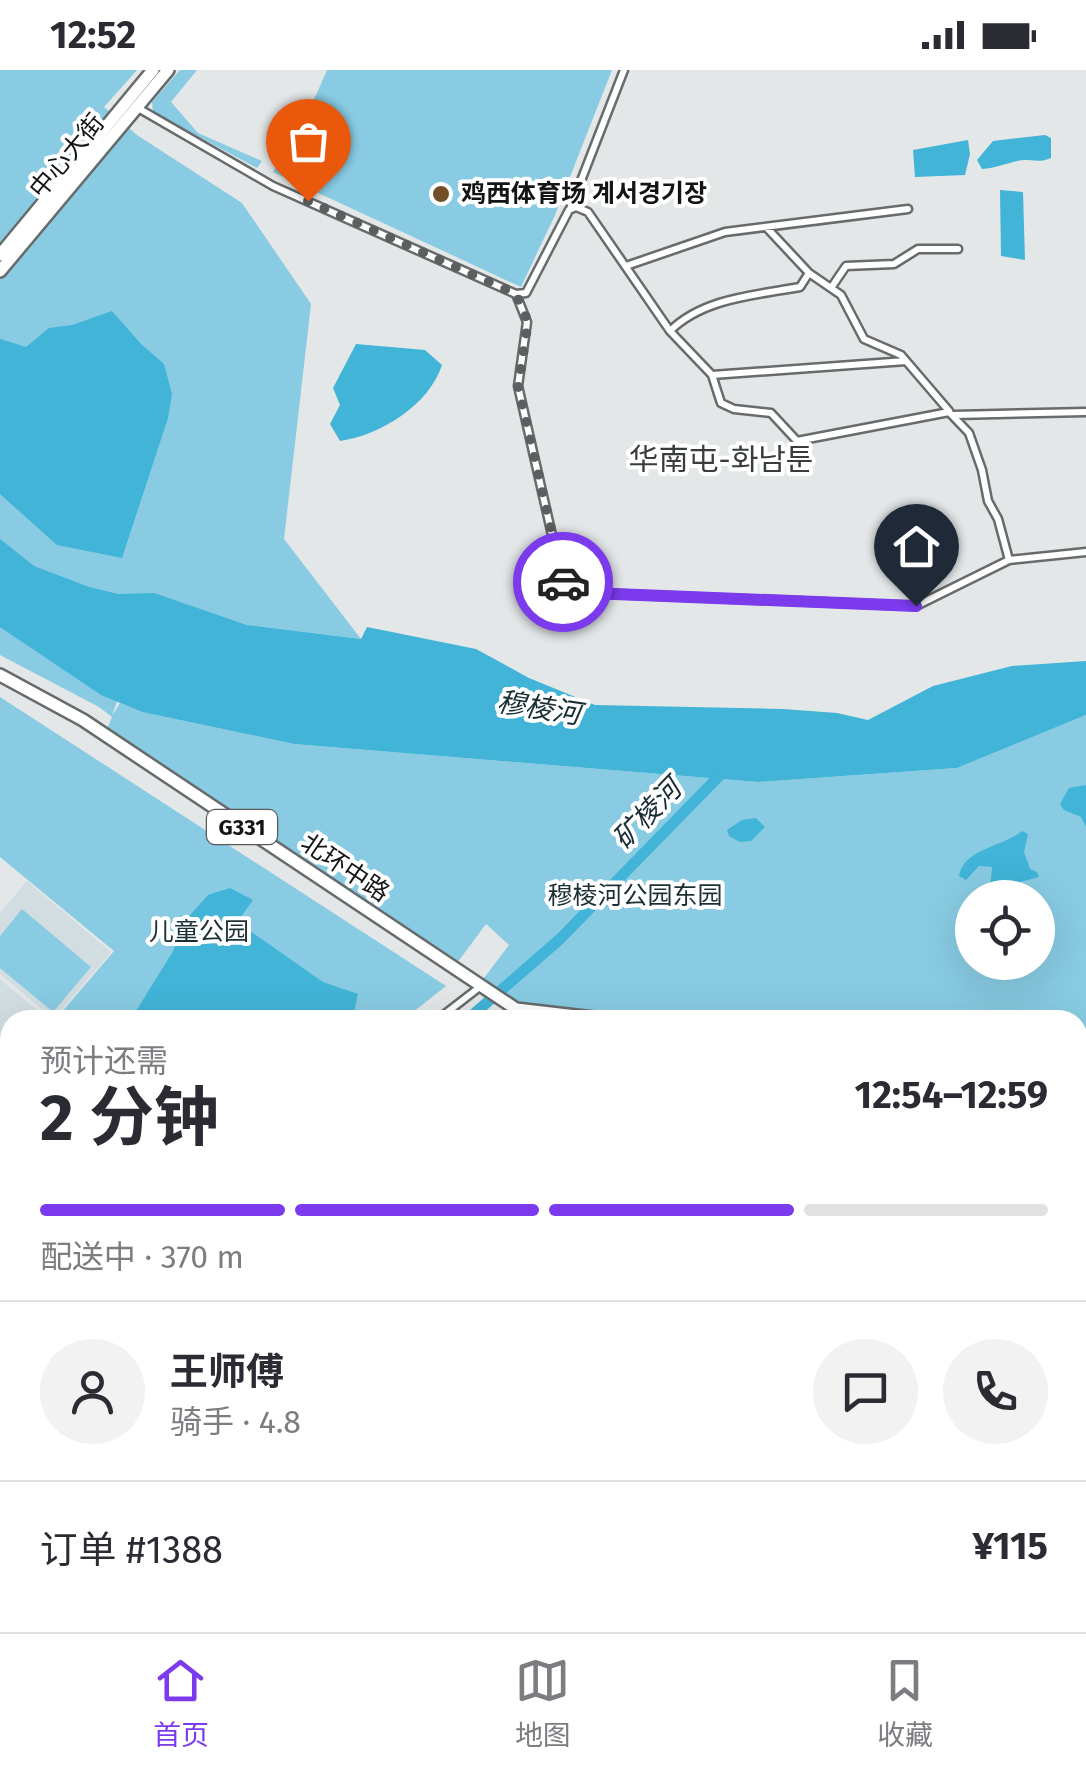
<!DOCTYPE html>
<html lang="zh">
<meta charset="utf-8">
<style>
:root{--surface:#fff;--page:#f2f2f3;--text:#2b2b33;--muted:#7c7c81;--line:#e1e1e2;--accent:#7c3aed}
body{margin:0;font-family:"Fira Sans","Noto Sans SC","Noto Sans KR",sans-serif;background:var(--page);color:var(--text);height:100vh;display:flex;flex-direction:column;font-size:38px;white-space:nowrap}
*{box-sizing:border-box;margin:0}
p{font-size:32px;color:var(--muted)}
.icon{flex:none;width:55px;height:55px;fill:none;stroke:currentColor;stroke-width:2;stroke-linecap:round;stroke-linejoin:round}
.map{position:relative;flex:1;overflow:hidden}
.details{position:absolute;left:0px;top:940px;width:1088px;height:622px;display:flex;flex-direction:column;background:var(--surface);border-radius:30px 30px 0 0;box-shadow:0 10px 40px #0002}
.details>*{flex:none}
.tools{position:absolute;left:955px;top:810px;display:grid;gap:20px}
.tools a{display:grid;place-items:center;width:100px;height:100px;border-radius:50%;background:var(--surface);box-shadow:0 10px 40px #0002;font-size:50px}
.pin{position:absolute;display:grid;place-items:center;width:85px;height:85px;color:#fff;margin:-102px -42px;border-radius:50% 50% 50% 0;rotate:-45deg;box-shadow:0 0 10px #0007}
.pin .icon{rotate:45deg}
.courier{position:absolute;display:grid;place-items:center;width:100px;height:100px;margin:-50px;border:8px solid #7c3aed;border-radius:50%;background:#fff;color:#222;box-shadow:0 2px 12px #0007}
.headline em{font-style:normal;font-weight:700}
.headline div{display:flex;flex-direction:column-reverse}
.headline{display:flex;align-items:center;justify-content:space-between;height:170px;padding:0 40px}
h1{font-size:65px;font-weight:700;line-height:75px}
.bar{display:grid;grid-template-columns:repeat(4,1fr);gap:15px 10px;align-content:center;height:120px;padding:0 40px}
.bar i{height:12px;border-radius:8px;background:var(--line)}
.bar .selected{background:var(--accent)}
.bar p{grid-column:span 4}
.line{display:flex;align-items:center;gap:25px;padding:0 40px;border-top:2px solid var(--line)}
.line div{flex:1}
.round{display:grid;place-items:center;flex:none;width:105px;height:105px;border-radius:52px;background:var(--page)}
.status{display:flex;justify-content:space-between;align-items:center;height:70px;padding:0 50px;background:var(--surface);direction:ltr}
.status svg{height:28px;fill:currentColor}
.tab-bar{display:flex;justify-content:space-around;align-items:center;height:140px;border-top:2px solid var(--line);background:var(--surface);font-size:28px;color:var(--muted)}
.tab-bar a{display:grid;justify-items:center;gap:5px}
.tab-bar .selected{color:var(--accent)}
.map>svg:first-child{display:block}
.built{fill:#d1dde1}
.green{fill:#88cbe2;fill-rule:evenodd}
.water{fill:#41b4d7}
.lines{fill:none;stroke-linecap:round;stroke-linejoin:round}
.stream{stroke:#41b4d7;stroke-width:2.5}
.river{stroke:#41b4d7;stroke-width:11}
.street-casing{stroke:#676b6c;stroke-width:11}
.secondary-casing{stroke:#676b6c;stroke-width:14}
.highway-casing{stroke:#676b6c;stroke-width:16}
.street{stroke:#fff;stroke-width:6}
.secondary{stroke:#fff;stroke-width:9}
.highway{stroke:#fff;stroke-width:11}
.done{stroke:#5c5e5f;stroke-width:10;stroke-dasharray:0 18}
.route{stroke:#7c3aed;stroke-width:12}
.poi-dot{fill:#724e28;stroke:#fff;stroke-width:4}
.labels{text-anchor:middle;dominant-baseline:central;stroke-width:8;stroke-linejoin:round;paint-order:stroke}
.shield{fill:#fff;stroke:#5a5a5b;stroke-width:2.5}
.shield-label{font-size:22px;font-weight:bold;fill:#131415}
.street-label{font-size:25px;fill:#131415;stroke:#fff}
.poi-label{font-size:25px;font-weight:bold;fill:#131415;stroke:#fff;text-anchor:start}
.park-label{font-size:25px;fill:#1b2f35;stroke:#fff}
.water-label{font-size:28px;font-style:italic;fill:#192d34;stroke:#fff}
.quarter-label{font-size:30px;fill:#393c3d;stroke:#fff}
</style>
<div class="status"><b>12:52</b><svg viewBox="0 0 49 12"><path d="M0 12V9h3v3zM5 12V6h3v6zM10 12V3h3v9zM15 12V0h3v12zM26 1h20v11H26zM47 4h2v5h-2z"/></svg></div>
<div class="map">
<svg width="1086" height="1562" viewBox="0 0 1086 1562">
<rect width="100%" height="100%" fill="#e3e7e8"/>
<path class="built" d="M27 811 111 882 54 949 0 904V843Z
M0 909 45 947 42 950H10V988L0 1000Z
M1078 1022 1086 1023V1124L1078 1154Z
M1086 1243V1446L1078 1445V1271Z
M1078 1526 1086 1531V1562H985L993 1553 1078 1552Z
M742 1553V1552L908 1553 897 1562H741Z"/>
<path class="green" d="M0 0H137L104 37 137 65 242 133 311 234 284 469 361 569 247 555 154 524 112 646 120 633 142 642 294 674 758 712 957 698 1086 645V1003L1078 1002V950H625L523 938 481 912 509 875 486 854 457 893 452 894 107 659 112 647 99 637 0 585ZM972 828H1038V892H972Z
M180 0H197L171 32 198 63 262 91 257 98 153 42 152 32Z
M327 0H612L555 145 521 217 273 102 317 23Z
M0 627 446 916 403 950H55L114 881 0 787Z
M22 839 91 897 53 942 0 898V866Z"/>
<path class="water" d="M1045 65 1051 68V88C1038 94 1029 88 1017 91 1004 94 996 98 982 99L977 90 993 71Z
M968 70 970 84 965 105 915 107 913 80Z
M1000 120 1023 122 1025 190 1001 186Z
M112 241 141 274 164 294 172 324 168 348 122 488 57 475 0 424V269L26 277 49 258 72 255Z
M356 274 425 280 442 295C429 335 381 365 340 371L330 354 340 335 333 318Z
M0 469 34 496 89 517 118 524 154 523 247 555 361 569 367 557 476 579 529 608 595 635 783 639 837 643 868 650 933 616 1012 596 1086 591V645L957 698 758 712 294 674 142 642 101 625 0 557Z
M1086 715V757L1081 747 1064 740 1060 734 1069 718Z
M756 748 765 757 751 771 740 772 729 766 727 760 742 750Z
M1022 761 1028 764 1024 782 1030 799 1037 802 1039 807 1020 812 1009 827 984 828 991 810 992 797 979 796 966 810 959 806C964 778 1003 777 1022 761Z
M230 818 253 830 237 852 323 912 358 924 352 950H136V941L172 883 190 845 208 825Z"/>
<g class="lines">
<path class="stream" d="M1078 1152 1086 1123
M903 1562 914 1552"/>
<path class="river" d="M467 950 560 869 726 699
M0 1372 10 1357"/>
<g class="street-casing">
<path id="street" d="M138 38 273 116 516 224 526 223 569 140 576 137 588 142 670 261 712 305 721 333 734 339 771 343 797 371 949 342 969 363 982 400 988 431 998 449 1009 490 1086 482
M570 139 624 0
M767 158 809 203 841 225 864 269 901 285 949 341
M626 196 725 162 908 139
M831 218 846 196 894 194 918 179H958
M516 224 527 252 518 316 565 522 916 536 1009 490
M670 261C703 228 756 225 800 217L809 203
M712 305 906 291
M954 345 1086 342
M437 950 481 916
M0 1007 10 995
M0 1047 10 1055
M0 1300 10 1308
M0 1339 10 1326
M17 1562 18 1552
M173 1562 174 1552
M736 1562 737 1552
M983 1562 990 1552"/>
</g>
<g class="secondary-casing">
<path id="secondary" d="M0 1205 10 1214
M0 1417 10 1403
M0 1518 10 1519
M351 1552 445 1562"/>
</g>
<g class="highway-casing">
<path id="highway" d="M0 185 153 0
M0 201 168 0
M0 605 83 650 516 939 611 950
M1078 1004 1086 1005
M1078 1013 1086 1014
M523 1562 524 1552"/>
</g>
<use href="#street" class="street"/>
<use href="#secondary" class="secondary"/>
<use href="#highway" class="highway"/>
</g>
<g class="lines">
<path class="done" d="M308 131 516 224 528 252 518 316 563 512"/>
<path class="route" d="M563 512 565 522 916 536"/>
</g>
<circle class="poi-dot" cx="441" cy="124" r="10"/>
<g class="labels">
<rect class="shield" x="207" y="740" width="70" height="34" rx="8"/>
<g class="shield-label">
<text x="242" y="757">G331</text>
</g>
<g class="street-label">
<text transform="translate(67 86) rotate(-50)">中心大街</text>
<text transform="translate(345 798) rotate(34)">北环中路</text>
</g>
<g class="poi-label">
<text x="461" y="124">鸡西体育场 계서경기장</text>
</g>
<g class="park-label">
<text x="635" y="826">穆棱河公园东园</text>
<text x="199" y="862">儿童公园</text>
</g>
<g class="water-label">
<text transform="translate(539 638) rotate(9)">穆棱河</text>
<text transform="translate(647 744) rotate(-46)">矿棱河</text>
</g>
<g class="quarter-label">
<text x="721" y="390">华南屯-화남툰</text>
</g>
</g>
</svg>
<div class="tools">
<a><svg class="icon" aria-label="locate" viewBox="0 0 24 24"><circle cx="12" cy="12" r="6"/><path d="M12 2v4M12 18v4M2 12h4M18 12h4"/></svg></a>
</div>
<div class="pin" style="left:308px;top:131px;background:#ea580c"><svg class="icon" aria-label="bag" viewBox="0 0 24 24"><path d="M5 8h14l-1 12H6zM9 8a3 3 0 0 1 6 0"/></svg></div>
<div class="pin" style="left:916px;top:536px;background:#1f2937"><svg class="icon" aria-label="home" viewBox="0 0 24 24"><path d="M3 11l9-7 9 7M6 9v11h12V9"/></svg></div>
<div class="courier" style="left:563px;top:512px"><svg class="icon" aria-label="car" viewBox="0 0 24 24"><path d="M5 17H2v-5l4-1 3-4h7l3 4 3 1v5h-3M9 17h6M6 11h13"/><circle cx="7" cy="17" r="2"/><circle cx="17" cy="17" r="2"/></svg></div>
<section class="details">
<div class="headline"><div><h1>2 分钟</h1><p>预计还需</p></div><em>12:54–12:59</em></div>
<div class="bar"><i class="selected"></i><i class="selected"></i><i class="selected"></i><i></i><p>配送中 · 370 m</p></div>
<div class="line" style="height:180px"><a class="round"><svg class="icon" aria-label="person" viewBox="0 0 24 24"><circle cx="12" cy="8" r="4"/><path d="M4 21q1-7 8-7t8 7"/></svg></a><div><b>王师傅</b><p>骑手 · 4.8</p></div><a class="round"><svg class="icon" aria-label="chat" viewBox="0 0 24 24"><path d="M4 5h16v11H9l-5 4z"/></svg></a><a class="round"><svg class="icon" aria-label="phone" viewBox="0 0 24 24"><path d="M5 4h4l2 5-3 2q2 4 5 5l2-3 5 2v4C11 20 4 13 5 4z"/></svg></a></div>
<div class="line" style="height:130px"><div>订单 #1388</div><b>¥115</b></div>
</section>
</div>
<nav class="tab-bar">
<a class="selected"><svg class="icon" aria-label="home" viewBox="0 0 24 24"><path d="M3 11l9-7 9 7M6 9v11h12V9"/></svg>首页</a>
<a><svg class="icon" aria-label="map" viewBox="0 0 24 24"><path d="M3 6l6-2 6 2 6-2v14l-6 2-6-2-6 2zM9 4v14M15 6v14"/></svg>地图</a>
<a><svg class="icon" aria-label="saved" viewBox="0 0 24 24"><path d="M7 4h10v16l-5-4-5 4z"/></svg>收藏</a>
</nav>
